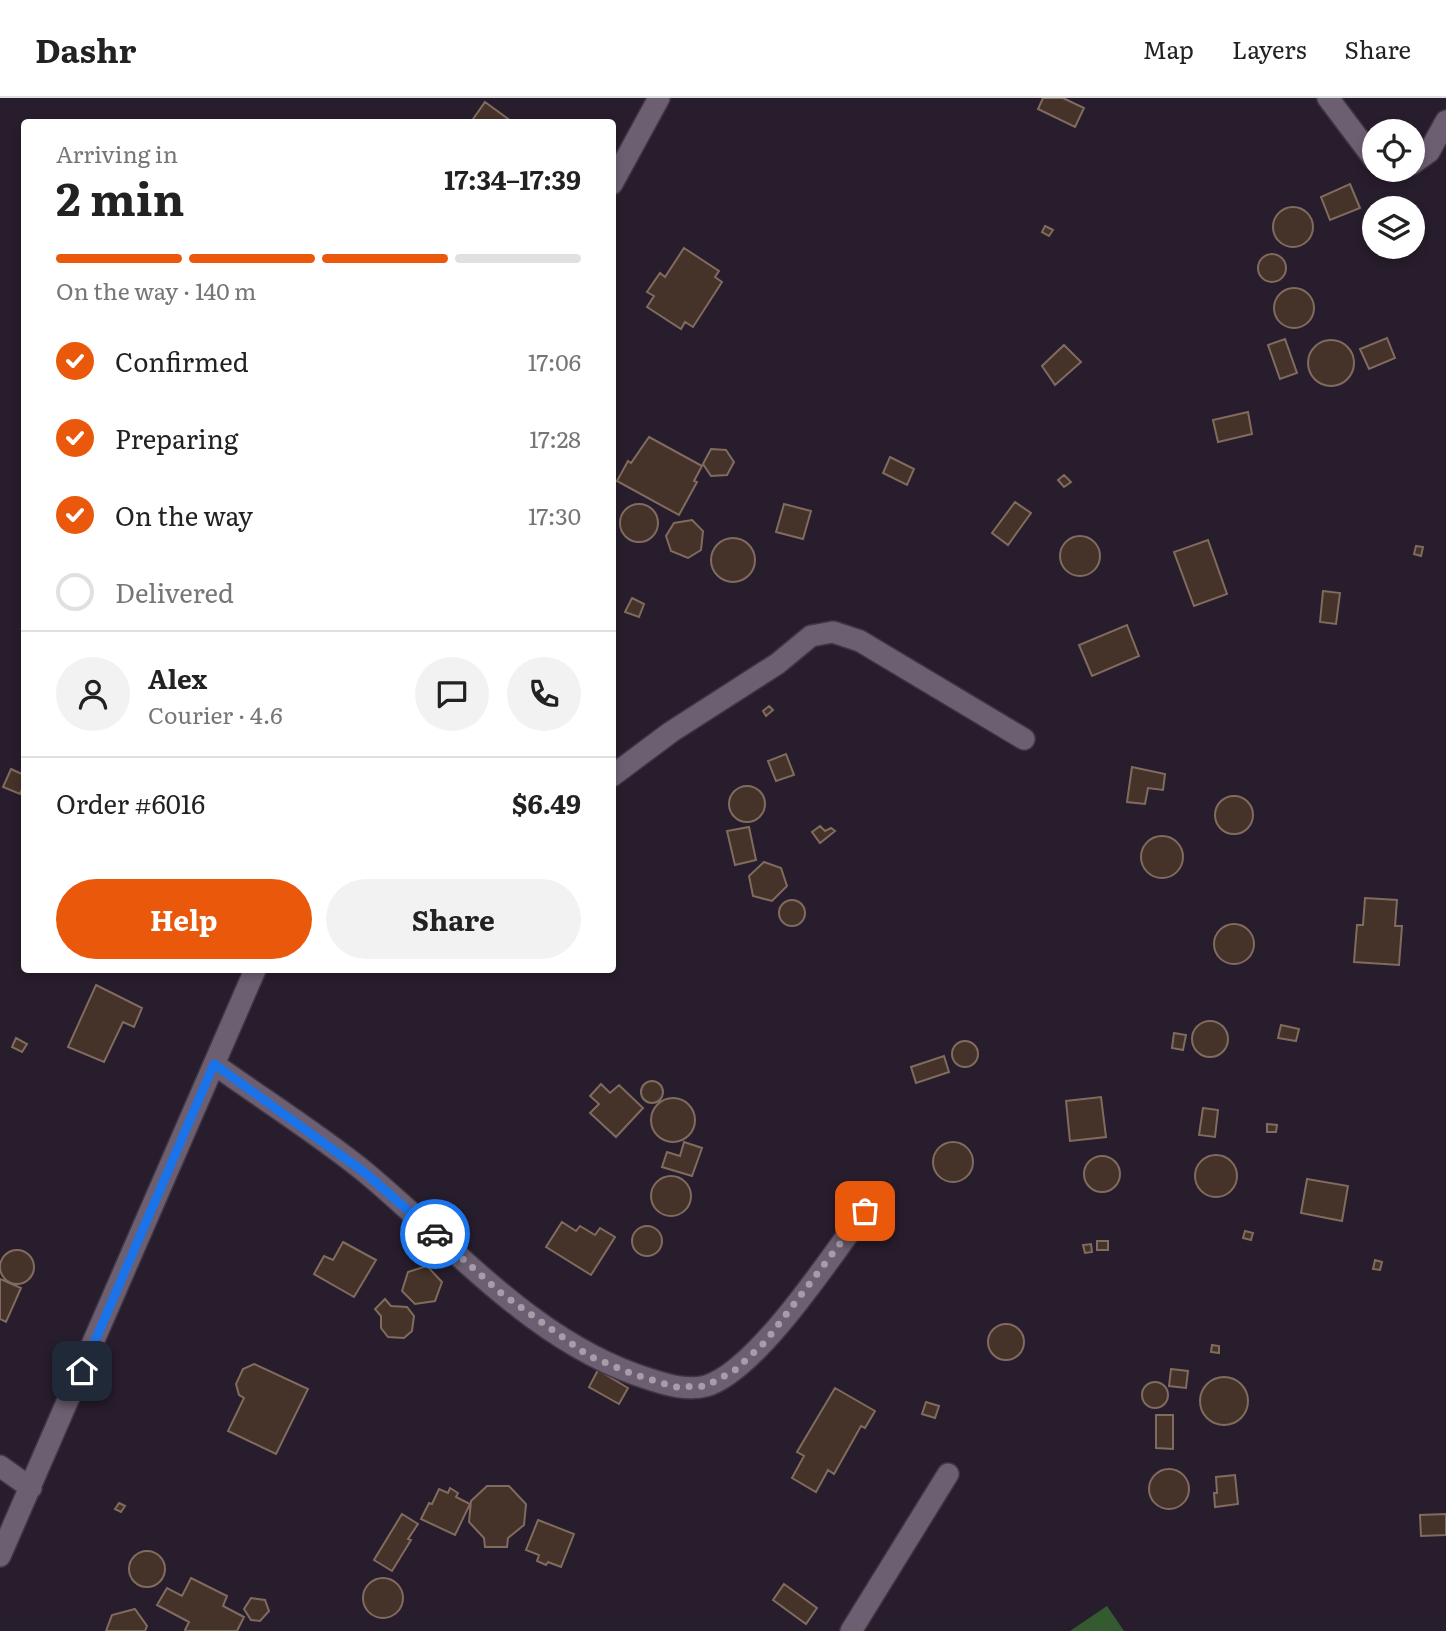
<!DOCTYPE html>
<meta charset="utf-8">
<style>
:root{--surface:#fff;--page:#f2f2f2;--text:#222;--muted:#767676;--line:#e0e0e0;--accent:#ea580c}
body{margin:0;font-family:Literata,serif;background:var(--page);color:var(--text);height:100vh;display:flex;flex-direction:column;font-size:26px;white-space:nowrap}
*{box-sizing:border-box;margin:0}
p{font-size:23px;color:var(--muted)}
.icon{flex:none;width:38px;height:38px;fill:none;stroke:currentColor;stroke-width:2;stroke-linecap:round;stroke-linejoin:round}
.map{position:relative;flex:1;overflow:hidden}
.sheet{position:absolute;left:21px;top:21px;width:595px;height:854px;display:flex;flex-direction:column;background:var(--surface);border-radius:7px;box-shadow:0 4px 10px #0003}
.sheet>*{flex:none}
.buttons{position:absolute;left:1362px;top:21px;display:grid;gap:14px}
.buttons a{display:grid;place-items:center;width:63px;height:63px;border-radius:50%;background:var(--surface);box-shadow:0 4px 10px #0003;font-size:35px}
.pin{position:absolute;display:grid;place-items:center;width:60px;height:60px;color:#fff;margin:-30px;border-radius:14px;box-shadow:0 4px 10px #0006}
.courier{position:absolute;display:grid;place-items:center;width:70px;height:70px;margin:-35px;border:5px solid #1a73e8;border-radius:50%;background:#fff;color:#222;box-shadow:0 2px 9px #0007}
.summary em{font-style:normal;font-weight:700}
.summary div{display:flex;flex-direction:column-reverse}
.summary{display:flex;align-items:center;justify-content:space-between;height:119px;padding:0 35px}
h1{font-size:46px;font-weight:700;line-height:52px}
.bar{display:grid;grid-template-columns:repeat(4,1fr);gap:10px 7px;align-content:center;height:84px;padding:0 35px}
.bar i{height:9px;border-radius:5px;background:var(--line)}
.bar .selected{background:var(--accent)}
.bar p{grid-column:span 4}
.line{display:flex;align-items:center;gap:18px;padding:0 35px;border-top:2px solid var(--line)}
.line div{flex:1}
.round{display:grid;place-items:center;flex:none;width:74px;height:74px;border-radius:37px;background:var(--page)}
ol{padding:0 35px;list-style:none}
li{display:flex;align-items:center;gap:21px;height:77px}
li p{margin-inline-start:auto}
li .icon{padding:7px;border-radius:50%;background:var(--accent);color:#fff;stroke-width:4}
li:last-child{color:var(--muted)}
li i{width:38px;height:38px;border:4px solid var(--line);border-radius:50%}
.button{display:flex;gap:14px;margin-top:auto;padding:14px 35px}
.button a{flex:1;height:80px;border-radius:42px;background:var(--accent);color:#fff;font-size:28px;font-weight:700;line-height:80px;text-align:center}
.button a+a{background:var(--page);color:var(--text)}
header{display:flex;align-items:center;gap:42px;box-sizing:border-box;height:98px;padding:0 35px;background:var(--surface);border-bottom:2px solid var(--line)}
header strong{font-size:33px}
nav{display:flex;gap:38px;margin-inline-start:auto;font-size:24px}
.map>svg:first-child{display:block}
.forest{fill:#345b30}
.building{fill:#453228;stroke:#806b5f;stroke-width:2}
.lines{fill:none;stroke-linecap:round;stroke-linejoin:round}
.minor-casing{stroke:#413744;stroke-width:24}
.minor{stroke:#6c5f71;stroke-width:21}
.done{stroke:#a69da9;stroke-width:7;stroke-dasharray:0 12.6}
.route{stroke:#1a73e8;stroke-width:9}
</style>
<header>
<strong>Dashr</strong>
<nav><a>Map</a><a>Layers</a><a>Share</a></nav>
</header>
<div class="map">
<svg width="1446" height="1533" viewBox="0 0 1446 1533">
<rect width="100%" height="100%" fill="#281d2c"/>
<path class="forest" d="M1107 1508 1124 1533H1070Z"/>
<path class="building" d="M1043 0H1063L1084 10 1075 29 1038 11Z
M485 4 511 23 510 24H471Z
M1350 86 1360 110 1330 122 1321 99Z
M1273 129a20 20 0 1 1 40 0a20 20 0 1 1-40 0Z
M1045 128 1053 132 1049 138 1042 134Z
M684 150 719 173 715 179 722 184 693 229 685 224 681 231 647 209 654 198 647 194 660 175 665 179Z
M1258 170a14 14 0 1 1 28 0a14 14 0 1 1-28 0Z
M1274 210a20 20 0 1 1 40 0a20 20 0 1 1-40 0Z
M1387 240 1395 260 1369 271 1360 251Z
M1285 241 1297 275 1280 281 1268 247Z
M1308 265a23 23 0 1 1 46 0a23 23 0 1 1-46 0Z
M1064 247 1081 264 1055 287 1042 268Z
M1248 314 1252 336 1218 344 1213 322Z
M649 339 702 368 694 383 697 384 679 417 617 383 628 363 631 365Z
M711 351 726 352 734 364 727 377 711 378 703 366Z
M890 359 914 371 907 387 883 375Z
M1064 377 1071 384 1064 389 1058 382Z
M1015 404 1031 415 1008 447 992 435Z
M620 425a19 19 0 1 1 38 0a19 19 0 1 1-38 0Z
M784 406 811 413 803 441 776 434Z
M692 422 703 433 701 452 688 460 671 453 666 438 674 425Z
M1060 458a20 20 0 1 1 40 0a20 20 0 1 1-40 0Z
M711 462a22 22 0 1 1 44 0a22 22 0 1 1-44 0Z
M1208 442 1227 496 1194 508 1174 454Z
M1416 448 1423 449 1421 458 1414 456Z
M1323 493 1340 495 1336 526 1320 524Z
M632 500 644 506 639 519 625 514Z
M1127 527 1139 558 1092 578 1079 547Z
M769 608 773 612 766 618 763 613Z
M786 656 794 677 776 683 768 663Z
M1132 669 1165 676 1163 692 1148 690 1145 706 1127 704Z
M11 671 24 677V686L20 696 3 689Z
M729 706a18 18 0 1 1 36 0a18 18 0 1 1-36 0Z
M1215 717a19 19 0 1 1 38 0a19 19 0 1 1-38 0Z
M820 728 825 733 831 730 835 733 820 745 812 734Z
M749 729 756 762 735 767 727 733Z
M1141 759a21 21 0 1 1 42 0a21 21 0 1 1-42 0Z
M764 764 781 770 787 788 772 803 753 798 749 778Z
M1365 800 1397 802 1395 828H1402L1399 867 1354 864 1357 827H1363Z
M779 815a13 13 0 1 1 26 0a13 13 0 1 1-26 0Z
M1214 846a20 20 0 1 1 40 0a20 20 0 1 1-40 0Z
M96 887 142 910 134 929 123 924 104 964 68 949Z
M1192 941a18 18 0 1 1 36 0a18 18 0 1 1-36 0Z
M1281 927 1299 931 1296 943 1278 940Z
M1174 935 1186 937 1183 952 1172 950Z
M16 940 27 946 22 954 12 949Z
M952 956a13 13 0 1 1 26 0a13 13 0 1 1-26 0Z
M944 958 949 974 916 985 911 969Z
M641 994a11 11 0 1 1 22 0a11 11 0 1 1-22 0Z
M601 986 610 995 619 987 643 1010 616 1039 590 1015 599 1006 590 998Z
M1101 999 1106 1039 1070 1043 1066 1003Z
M651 1022a22 22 0 1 1 44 0a22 22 0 1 1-44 0Z
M1203 1010 1218 1012 1215 1039 1199 1037Z
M1267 1026 1277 1027 1276 1034H1267Z
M684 1044 702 1050 692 1078 662 1069 667 1054 680 1058Z
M933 1064a20 20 0 1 1 40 0a20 20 0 1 1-40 0Z
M1195 1078a21 21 0 1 1 42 0a21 21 0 1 1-42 0Z
M1084 1076a18 18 0 1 1 36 0a18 18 0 1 1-36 0Z
M651 1098a20 20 0 1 1 40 0a20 20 0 1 1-40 0Z
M1307 1081 1348 1088 1342 1123 1301 1115Z
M562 1124 576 1133 580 1128 595 1137 600 1130 615 1139 591 1177 546 1149Z
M632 1143a15 15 0 1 1 30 0a15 15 0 1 1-30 0Z
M1245 1133 1253 1135 1251 1142 1243 1140Z
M1097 1143H1108V1152H1097Z
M343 1144 376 1162 354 1199 314 1176 324 1158 333 1162Z
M1091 1146 1092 1154 1085 1155 1083 1147Z
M0 1169a17 17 0 1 1 34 0a17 17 0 1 1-34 0Z
M1375 1162 1382 1164 1380 1172 1373 1171Z
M427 1168 442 1184 435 1203 415 1206 402 1193 408 1174Z
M0 1181 21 1190 6 1224 0 1221Z
M385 1201 391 1208 407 1209 414 1218 412 1233 404 1240 388 1239 381 1230V1218L375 1211Z
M988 1244a18 18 0 1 1 36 0a18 18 0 1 1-36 0Z
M1212 1247 1219 1248V1255L1211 1254Z
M254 1266 308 1291 276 1356 228 1333 244 1300 239 1297 236 1286 243 1271Z
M1171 1271 1188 1273 1186 1290 1169 1288Z
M598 1272 628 1290 619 1306 589 1289Z
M1200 1303a24 24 0 1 1 48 0a24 24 0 1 1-48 0Z
M1142 1297a13 13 0 1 1 26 0a13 13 0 1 1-26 0Z
M835 1290 875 1313 865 1330 861 1328 834 1376 828 1372 816 1394 792 1380 804 1358 797 1354Z
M926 1304 939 1308 935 1320 922 1316Z
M1156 1317H1173V1351L1156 1350Z
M1149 1391a20 20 0 1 1 40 0a20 20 0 1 1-40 0Z
M1235 1377 1238 1406 1215 1409 1214 1395H1217L1216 1379Z
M487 1388H509L526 1406 524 1427 508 1440 507 1449H485L484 1440 469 1424 471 1403Z
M450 1390 458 1395 456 1399 470 1406 455 1437 421 1421 429 1405 432 1406 439 1391 448 1395Z
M119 1405 125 1408 121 1414 115 1411Z
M402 1416 418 1426 408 1441 411 1442 392 1473 374 1462Z
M1446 1416V1437L1421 1438 1420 1417Z
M538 1422 574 1436 561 1469 548 1464 546 1467 537 1463 539 1457 526 1452Z
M129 1471a18 18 0 1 1 36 0a18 18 0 1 1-36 0Z
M363 1500a20 20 0 1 1 40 0a20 20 0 1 1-40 0Z
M191 1480 227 1498 223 1508 244 1519 237 1533H187L185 1532 189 1524 157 1507 167 1490 182 1498Z
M784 1486 817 1510 806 1526 773 1502Z
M251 1500 265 1502 269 1513 260 1523 251 1522 244 1511Z
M135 1511 147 1528 145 1533H106L112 1517Z"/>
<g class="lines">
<g class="minor-casing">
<path id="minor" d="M1328 0 1374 61
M1412 66 1429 54 1446 23
M612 86 659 0
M612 678 671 634 777 566 811 538 833 534 860 543 1024 641
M214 966C264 1002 317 1035 365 1074 454 1148 535 1246 649 1281 667 1287 688 1293 706 1288 757 1273 832 1157 865 1113
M0 1368 31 1390
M0 1458 255 872
M851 1533 948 1376"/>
</g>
<use href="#minor" class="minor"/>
</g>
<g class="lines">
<path class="done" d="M435 1136 501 1195 589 1258 633 1276 675 1289 706 1288 735 1272 765 1244 865 1113"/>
<path class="route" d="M82 1273 214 966 364 1074 435 1136"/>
</g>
</svg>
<div class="buttons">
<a><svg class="icon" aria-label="locate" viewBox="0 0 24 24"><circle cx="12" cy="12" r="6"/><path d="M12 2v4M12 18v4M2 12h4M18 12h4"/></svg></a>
<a><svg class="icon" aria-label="layers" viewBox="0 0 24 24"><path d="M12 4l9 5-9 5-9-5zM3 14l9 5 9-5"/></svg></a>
</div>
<div class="pin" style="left:865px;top:1113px;background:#ea580c"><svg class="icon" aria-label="bag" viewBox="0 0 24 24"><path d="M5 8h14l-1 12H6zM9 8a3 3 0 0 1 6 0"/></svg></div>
<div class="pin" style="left:82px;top:1273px;background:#1f2937"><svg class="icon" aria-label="home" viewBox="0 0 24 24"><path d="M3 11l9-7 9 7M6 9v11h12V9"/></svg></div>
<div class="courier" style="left:435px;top:1136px"><svg class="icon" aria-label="car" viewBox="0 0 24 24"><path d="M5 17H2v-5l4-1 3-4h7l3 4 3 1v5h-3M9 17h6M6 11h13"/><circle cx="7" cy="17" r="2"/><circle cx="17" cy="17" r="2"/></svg></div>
<section class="sheet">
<div class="summary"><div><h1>2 min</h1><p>Arriving in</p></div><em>17:34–17:39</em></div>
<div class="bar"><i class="selected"></i><i class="selected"></i><i class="selected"></i><i></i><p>On the way · 140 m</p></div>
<ol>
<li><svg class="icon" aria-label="check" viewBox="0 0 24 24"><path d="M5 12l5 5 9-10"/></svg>Confirmed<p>17:06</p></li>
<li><svg class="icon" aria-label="check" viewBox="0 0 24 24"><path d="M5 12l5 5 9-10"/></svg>Preparing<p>17:28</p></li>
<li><svg class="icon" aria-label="check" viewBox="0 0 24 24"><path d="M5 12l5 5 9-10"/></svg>On the way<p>17:30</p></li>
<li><i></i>Delivered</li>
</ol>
<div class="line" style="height:126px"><a class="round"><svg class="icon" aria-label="person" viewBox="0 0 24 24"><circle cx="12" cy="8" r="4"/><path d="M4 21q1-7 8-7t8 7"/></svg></a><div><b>Alex</b><p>Courier · 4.6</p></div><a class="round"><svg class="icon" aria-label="chat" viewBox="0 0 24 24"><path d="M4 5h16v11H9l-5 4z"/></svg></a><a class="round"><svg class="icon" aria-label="phone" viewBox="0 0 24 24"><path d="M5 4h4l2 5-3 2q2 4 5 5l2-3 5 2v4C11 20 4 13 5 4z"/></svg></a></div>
<div class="line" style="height:91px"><div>Order #6016</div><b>$6.49</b></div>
<div class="button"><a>Help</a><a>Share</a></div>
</section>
</div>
